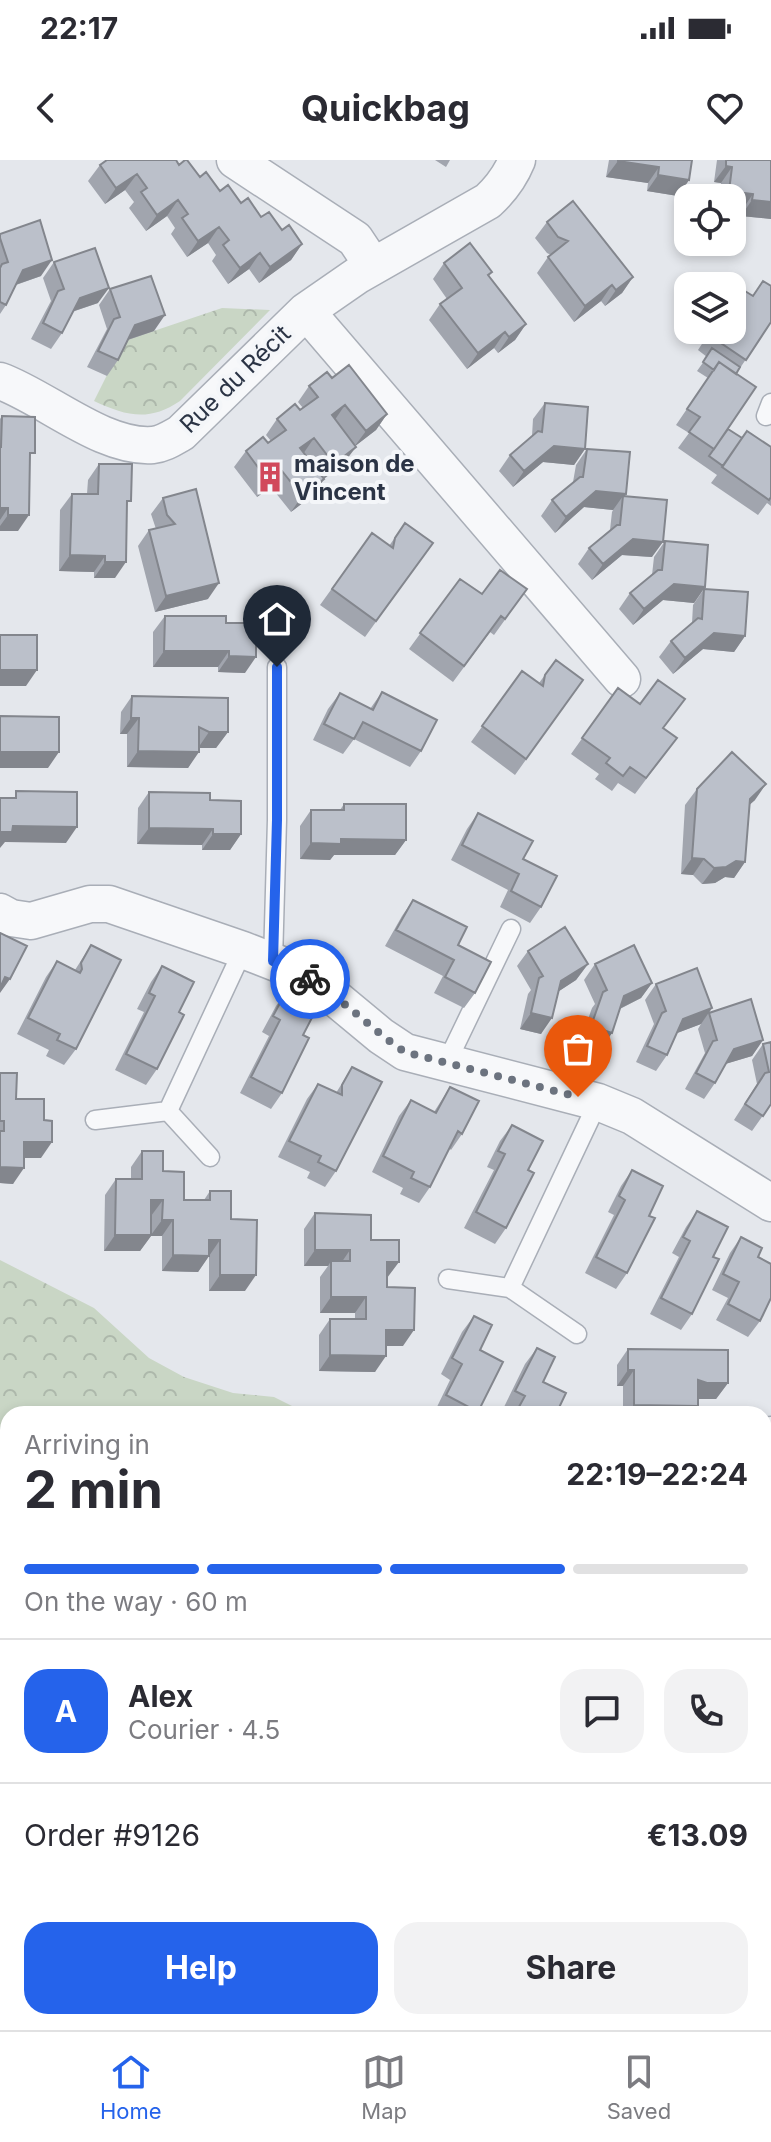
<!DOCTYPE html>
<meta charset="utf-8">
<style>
:root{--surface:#fff;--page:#f2f2f3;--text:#2b2b33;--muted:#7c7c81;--line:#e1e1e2;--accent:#2563eb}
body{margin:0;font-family:Inter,sans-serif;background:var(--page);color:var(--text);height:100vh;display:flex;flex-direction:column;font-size:30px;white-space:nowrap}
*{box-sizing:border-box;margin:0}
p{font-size:26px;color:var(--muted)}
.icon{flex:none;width:44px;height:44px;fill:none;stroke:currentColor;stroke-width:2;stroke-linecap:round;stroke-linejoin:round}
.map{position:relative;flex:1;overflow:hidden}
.details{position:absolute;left:0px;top:1246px;width:772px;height:624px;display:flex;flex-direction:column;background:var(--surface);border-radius:24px 24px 0 0;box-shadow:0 4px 12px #0003}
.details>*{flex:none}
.controls{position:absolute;left:674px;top:24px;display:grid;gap:16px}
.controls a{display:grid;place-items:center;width:72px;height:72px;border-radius:16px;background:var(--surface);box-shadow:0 4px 12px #0003;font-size:40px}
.pin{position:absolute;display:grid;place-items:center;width:68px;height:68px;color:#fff;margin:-82px -34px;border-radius:50% 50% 50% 0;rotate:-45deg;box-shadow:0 0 8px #0007}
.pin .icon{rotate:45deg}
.courier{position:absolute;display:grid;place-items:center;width:80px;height:80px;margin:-40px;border:6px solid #2563eb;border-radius:50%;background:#fff;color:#222;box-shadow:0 2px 10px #0007}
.overview em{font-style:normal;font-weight:700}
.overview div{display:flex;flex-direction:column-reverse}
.overview{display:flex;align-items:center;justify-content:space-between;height:136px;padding:0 24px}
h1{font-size:52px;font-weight:700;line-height:60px}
.bar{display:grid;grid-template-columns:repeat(4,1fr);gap:12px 8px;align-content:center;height:96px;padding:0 24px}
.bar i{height:10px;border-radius:6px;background:var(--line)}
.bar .current{background:var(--accent)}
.bar p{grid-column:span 4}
.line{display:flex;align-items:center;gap:20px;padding:0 24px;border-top:2px solid var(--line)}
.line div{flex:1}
.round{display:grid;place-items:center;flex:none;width:84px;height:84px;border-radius:24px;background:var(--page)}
.primary-button{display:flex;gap:16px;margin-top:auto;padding:16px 24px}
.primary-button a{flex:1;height:92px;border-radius:24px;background:var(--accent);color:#fff;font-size:32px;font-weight:700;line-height:92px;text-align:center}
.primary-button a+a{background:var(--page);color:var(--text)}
.status{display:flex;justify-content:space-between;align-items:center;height:56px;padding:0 40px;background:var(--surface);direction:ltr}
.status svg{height:22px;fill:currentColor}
header{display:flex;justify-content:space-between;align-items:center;height:104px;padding:0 24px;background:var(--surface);font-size:36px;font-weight:700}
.tabs{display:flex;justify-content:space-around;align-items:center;height:112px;border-top:2px solid var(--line);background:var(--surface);font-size:22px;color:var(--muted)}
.tabs a{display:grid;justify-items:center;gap:4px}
.tabs .current{color:var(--accent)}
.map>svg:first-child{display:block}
.grass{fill:#c9d6c5}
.forest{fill:url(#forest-crowns)}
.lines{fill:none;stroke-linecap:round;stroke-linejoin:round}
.lane-casing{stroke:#a9aeb7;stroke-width:21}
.street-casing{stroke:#a9aeb7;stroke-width:39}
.secondary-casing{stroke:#a9aeb7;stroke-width:47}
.lane{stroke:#f7f8fa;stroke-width:18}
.street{stroke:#f7f8fa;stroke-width:36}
.secondary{stroke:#fff;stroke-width:44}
.wall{fill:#a1a5ae}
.shaded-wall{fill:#83868d}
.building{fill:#bbc0ca;stroke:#83868d;stroke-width:2}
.done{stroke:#6c737f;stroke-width:8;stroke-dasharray:0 14.4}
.route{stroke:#2563eb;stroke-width:10}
.labels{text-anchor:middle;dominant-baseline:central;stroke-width:8;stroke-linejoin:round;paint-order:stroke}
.street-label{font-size:24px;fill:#2b3445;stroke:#f4f6f9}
.poi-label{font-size:24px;font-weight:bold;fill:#2b3445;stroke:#f4f6f9;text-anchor:start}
</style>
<div class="status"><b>22:17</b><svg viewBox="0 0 49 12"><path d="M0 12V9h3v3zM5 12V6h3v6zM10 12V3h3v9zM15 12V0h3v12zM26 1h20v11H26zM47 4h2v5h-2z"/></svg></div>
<header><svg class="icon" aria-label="back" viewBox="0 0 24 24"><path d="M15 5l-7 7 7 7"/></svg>Quickbag<svg class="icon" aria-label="heart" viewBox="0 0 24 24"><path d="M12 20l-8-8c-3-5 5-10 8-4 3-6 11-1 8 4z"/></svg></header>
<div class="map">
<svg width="771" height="1870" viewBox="0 0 771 1870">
<defs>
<pattern id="forest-crowns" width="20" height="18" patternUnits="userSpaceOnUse" patternTransform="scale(2)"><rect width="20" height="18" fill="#c9d6c5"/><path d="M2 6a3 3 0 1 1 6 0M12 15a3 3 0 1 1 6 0" fill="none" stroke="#adb8ab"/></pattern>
</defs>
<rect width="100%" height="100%" fill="#e4e7ec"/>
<path class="grass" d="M764 1655 771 1659V1845L764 1839Z
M0 1728 8 1736V1862H132L140 1870H0Z"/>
<path class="forest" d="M222 148 270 150 180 241C149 262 126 256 94 241L124 181Z
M0 1100 94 1148 149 1198 184 1217 233 1233 274 1237 308 1254H8V1417L0 1413Z"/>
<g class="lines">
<g class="lane-casing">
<path id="lane" d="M766 256 771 243
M273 801 277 660V507
M446 904 511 769
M168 951 210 997
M95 960 168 951 243 790
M448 1119 510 1128 598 942
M510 1128 577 1174"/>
</g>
<g class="street-casing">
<path id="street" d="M235 0 355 79 373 106
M306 151 622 519
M0 221C45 237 103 289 153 285 163 284 172 278 181 273L306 151 358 115 488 41C501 29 510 17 517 0
M0 752 11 758 31 761 90 744H109L243 790 297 811 322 827 381 876 405 892 598 942 632 956 771 1043
M764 1288 771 1275
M377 1870 383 1862"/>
</g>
<g class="secondary-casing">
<path id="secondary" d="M0 1740 8 1749
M110 1862 117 1870"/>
</g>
<use href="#lane" class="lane"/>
<use href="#street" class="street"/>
<use href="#secondary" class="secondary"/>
</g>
<path class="wall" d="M435 0H450L446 7Z
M609 0H692L689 20 678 36 647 31 648 23 606 17Z
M717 0H771V59L741 56 742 50 732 38H719L721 23 714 22Z
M100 5H179L302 84 291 100 259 123 249 109 228 124 212 101 216 95 208 83 187 97 171 74 175 68 167 56 146 71 129 48 134 42 125 30 105 44 88 21Z
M547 62 633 117 622 133 605 146 601 141 574 162 537 113 548 97 551 95 547 93 535 78Z
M0 74 41 116 16 125 6 145 0 154Z
M54 102 98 143 72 152 62 173 51 189 31 179 51 141 43 118Z
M444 103 492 112 489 116 526 164 515 180 498 193 494 188 467 209 429 160 440 144 447 139 433 119Z
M110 129 154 171 128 180 118 200 107 216 87 207 107 169 99 145Z
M771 162 736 214 728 269 742 278 771 287V346L767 343 758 355 711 323 717 315 678 288 689 273 676 265 708 218 697 211 707 197 698 190 711 170Z
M332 218 387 254 376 270 355 286 344 303 324 319 313 335 291 352 271 327 257 337 234 307 246 291 271 281 266 275 277 259 303 248 298 242 309 226Z
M545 243 585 289 574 305 543 302 513 327 499 311 510 295 532 276 533 259Z
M2 256 30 301 18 371H0V259Z
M587 289 626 334 625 336 652 397 622 395 592 420 578 404 589 388 610 370 612 352 613 350 584 347 555 373 541 356 552 340 573 322 576 305Z
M99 304 127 348 115 418H94V412L59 411 60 350 72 334H87L88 320Z
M163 338 208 439 155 452 138 386 149 370 156 369 151 354Z
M405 363 433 383 365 477 320 445 372 373 389 386Z
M665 381 705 427 694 443 663 440 633 465 619 449 630 433 652 415 654 397Z
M460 419 482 434 527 429 494 475 490 472 453 522 409 489Z
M704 429 745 476 734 492 703 489 673 514 659 497 671 481 692 463 693 445Z
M165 456 226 463 245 513 218 512V507H153V472Z
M556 500 583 520 515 615 471 582 522 511 539 523Z
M618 528 664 569 677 578 635 634 618 623 612 631 595 619 599 614 571 594Z
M382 532 421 591 410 607 354 579 343 594 313 580 328 549 340 533 370 549Z
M132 536 228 572 216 588H199L188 608 127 607V574H120L121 552Z
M697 629 755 640 749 645 745 702 734 718 725 717 715 723 702 724 693 715 681 714 685 645Z
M149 632 210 640 241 674 230 690H202V685L137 684 138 648Z
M344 644 406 680 395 695H334L330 700 300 699V666L311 650H340Z
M478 653 523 699 541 747 530 763 500 747 508 730 451 700 467 669Z
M413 740 458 785 475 833 464 848 434 833 443 816 385 786 402 756Z
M91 785 76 889 64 905 46 896 49 890 17 874 46 817 57 801 75 810Z
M528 791 588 804 576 820 559 831 541 874 520 869 528 834 531 830 517 806Z
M595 804 652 823 641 838 620 849 612 873 600 889 580 882 592 848 595 844 584 820Z
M162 806 157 909 146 925 115 910 144 852 137 849 151 822Z
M656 824 712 848 709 853 763 880 752 896 725 904 715 923 704 939 685 929 705 893 698 869 701 864 677 873 667 895 656 911 636 902 654 864 645 840Z
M287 830 282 933 271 949 240 933 269 876 262 872 276 846Z
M771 882V944L752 971 734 960 757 924 752 900 763 884Z
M352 907 336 1011 325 1027 307 1018 310 1012 278 997 307 939 318 924 336 933Z
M0 913 16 939 41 998H24L13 1024 0 1023Z
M450 927 462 974 451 990 449 988 430 1027 419 1043 400 1034 403 1028 372 1012 399 956 411 940 434 952Z
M512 965 528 1010 506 1068 495 1084 464 1068 494 1010 487 1007 500 981Z
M142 991 163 1011 184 1040H204L210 1031 231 1059 245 1131H209V1096L198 1112 162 1111V1076H151L140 1091H104L105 1035 116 1019H131V1007Z
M632 1010 649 1056 627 1113 616 1129 585 1113 614 1055 608 1052 621 1026Z
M697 1051 713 1097 692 1154 681 1170 650 1154 679 1097 672 1093 686 1067Z
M315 1053 371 1080 387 1118V1127L403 1186H386L375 1212 319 1211V1175L330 1159H355V1153H320V1117L328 1106H304V1069Z
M741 1077 758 1097 760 1161 748 1177 716 1160 728 1138 712 1130 730 1093Z
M474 1156 480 1190 503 1202 476 1254H440L435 1251 450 1220 441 1214 462 1172Z
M537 1188 543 1222 556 1254H512L514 1252 504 1247 525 1204Z
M628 1189 728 1223 716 1239H698L692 1254H623V1226H617V1205Z
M771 1396V1423L764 1416V1406Z
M764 1437 768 1492 771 1496V1615L764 1609Z
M0 1459H8V1572L0 1581Z"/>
<path class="shaded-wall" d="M618 1 659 7 648 23 606 17Z
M726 6 732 7 721 23 714 22Z
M137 14 125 30 105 44 116 28Z
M658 15 689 20 678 36 647 31Z
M729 31 753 34 742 50 732 49V38H724Z
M178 40 167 56 146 71 157 55Z
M752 40 771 42V59L741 56Z
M219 67 208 83 187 97 198 81Z
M302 84 291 100 259 123 270 107Z
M260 93 249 109 228 124 240 108Z
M52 100 41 116 12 126 23 110Z
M633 117 622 133 605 146 616 130Z
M612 125 601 141 574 162 585 146Z
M109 128 98 143 68 153 80 138Z
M165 155 154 171 124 181 135 165Z
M526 164 515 180 498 193 509 177Z
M505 172 494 188 467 209 478 193Z
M345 245 334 261 332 255Z
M387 254 376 270 354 287 366 271Z
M314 278 303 294 300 288Z
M554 286 585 289 574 305 543 302 513 327 524 311Z
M356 287 344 303 322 320 334 304Z
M282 311 271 327 257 337 268 321Z
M324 319 313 335 291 352 302 336Z
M596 331 626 334 623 339V336L613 350 584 347 555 373 566 357Z
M0 348H8L0 360Z
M8 355H29L18 371H0V366Z
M633 379 663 382 652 397 622 395 592 420 603 404Z
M70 395 105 396 94 412 59 411Z
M105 402H126L115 418H94Z
M219 423 208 439 155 452 166 436Z
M674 424 705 427 694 443 663 440 633 465 644 449Z
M714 473 745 476 734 492 703 489 673 514 685 498Z
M164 491H229L218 507H153Z
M229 496 256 497 245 513 218 512Z
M0 510H37L26 526H0Z
M131 558H139L127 574H120Z
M209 572H228L216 588H198Z
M138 591 199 592 188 608 127 607Z
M0 592H59L48 608H0Z
M766 624 755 640 738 655 750 639Z
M13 666 77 667 66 683 5 682 0 688V672Z
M149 668 213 669 202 685 137 684Z
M213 674H241L230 690H202Z
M341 679 406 680 395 695H334L330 700 300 699 311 683Z
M692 698 704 699 693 715 681 714Z
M736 701 745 702 734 718 725 717 715 723 702 724 714 708Z
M588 804 576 820 550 837 561 821Z
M5 817 10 819 0 833V825Z
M652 823 641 838 613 852 624 836Z
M712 848 701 864 672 875 683 859Z
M531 853 552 858 541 874 520 869Z
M591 866 612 873 600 889 580 882Z
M763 880 752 896 722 905 734 889Z
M24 982H52L41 998H13Z
M0 1007 24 1008 13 1024 0 1023Z
M151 1040H163L151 1056Z
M162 1060H173L162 1076H151L140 1091H104L115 1075H151Z
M209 1080H220L209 1096Z
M315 1090H350L339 1106 331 1101 328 1106H304Z
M173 1095 209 1096 198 1112 162 1111Z
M387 1102H399L387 1118Z
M220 1115H256L245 1131H209Z
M331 1137H366L355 1153H320Z
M386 1170H414L403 1186H375Z
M330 1195 386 1196 375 1212 319 1211Z
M628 1210H634L623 1226H617Z
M698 1220 728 1223 716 1239H696Z
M634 1245 698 1246 692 1254H628Z
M771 1481V1489L764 1496V1488Z
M8 1568V1572L0 1581V1575Z"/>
<path class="building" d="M107 0H176L179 5 185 0H187L200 17 206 12 220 31 228 25 241 43 248 38 261 57 269 52 282 70 289 65 302 84 270 107 260 93 240 108 223 85 229 80 219 67 198 81 182 58 188 54 178 40 157 55 141 32 147 28 137 14 116 28 100 5Z
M618 0H692L689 20 658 15 659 7 618 1Z
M726 0H771V42L752 40 753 34 729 31 732 7 726 6Z
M573 41 633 117 616 130 612 125 585 146 548 97 568 81 558 77 547 62Z
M40 60 52 100 23 110 6 145 0 142V108L2 104 8 102 0 78V74Z
M470 83 492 112 488 115 526 164 509 177 505 172 478 193 440 144 462 128 444 103Z
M95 88 109 128 80 138 62 173 43 163 58 131 64 129 54 102Z
M151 116 165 155 135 165 118 200 98 191 114 159 120 157 110 129Z
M763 121 771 126V162L746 200 709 175 712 170H732V140L740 128 753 136Z
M712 188 740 207 736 214 719 202 714 210 703 202Z
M719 202 756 227 714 289 689 272 700 257 687 249Z
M349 205 387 254 366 271 345 245 332 255 356 287 334 304 314 278 300 288 324 319 302 336 282 311 268 321 246 291 263 277 268 283 286 270 277 259 295 244 300 250 318 237 309 226 327 212 332 218Z
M545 243 588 247 585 289 554 286 524 311 510 295 538 271 542 272Z
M2 256 35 257V293H30L29 355H8V348H0V287H1Z
M728 269 742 278 723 306 709 296Z
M747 271 771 287V337L769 340 722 307Z
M587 289 630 292 626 334 596 331 566 357 552 340 580 317H583Z
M99 304H132L131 341H127L126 402H105V396L70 395 72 334H98Z
M196 329 219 423 166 436 149 370 175 364 167 355 163 338Z
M623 336 667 340 663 382 633 379 603 404 589 388 617 365H620Z
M405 363 433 383 376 461 332 429 372 373 393 388 395 378Z
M665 381 708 385 705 427 674 424 644 449 630 433 658 410H662Z
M500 410 527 429 505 459 501 456 464 506 420 473 460 419 482 434Z
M704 429 748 432 745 476 714 473 685 498 671 481 698 458 702 459Z
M165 456H226V463H256V497L229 496V491H164Z
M0 475H37V510H0Z
M556 500 583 520 526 599 482 566 522 511 543 526 545 515Z
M658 520 685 539 663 568 677 578 646 618 630 607 623 616 606 603 610 598 582 578 618 528 640 544Z
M382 532 437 560 421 591 363 562 354 579 324 564 340 533 373 550Z
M132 536 228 538V572H209L199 567V592L138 591 139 558H131Z
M0 556 59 557V592H0Z
M732 592 766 624 750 639 745 702 736 701 726 707 714 708 704 699 692 698 697 629Z
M16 631 77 632V667L13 666 12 672H0V638H16Z
M149 632 210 633V640L241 641V674H213V669L149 668Z
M344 644H406V680L341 679V684L311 683V650H344Z
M478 653 533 681 523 699 557 716 541 747 511 731 519 714 462 685Z
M413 740 467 767 458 785 491 802 475 833 445 817 454 800 396 770Z
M565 767 588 804 561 821 552 858 531 853 539 818 543 816 528 791Z
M0 773 27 786 10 819 5 817 0 828Z
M91 785 121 800 76 889 57 880 60 874 28 858 57 801 80 813 82 809 81 803Z
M634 785 652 823 624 836 612 873 591 866 603 832 607 830 595 804Z
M162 806 194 822 179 852 184 855 157 909 126 894 155 836 149 833Z
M697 808 712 848 683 859 667 895 647 886 662 853 666 851 656 824Z
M287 830 318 846 303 875 309 878 282 933 251 917 280 860 273 856Z
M751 839 763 880 734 889 715 923 696 913 713 881 717 880 709 853Z
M771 882V944L763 956 745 944 765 913 769 912 763 884Z
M352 907 382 922 336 1011 318 1002 321 996 289 981 318 924 342 935V925Z
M0 913H17L16 939H44V960L52 961V982H24V1008L0 1007V971H4V961H0Z
M450 927 479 941 462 974 458 971 430 1027 411 1018 414 1012 383 996 411 940 436 953Z
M512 965 543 981 528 1010 534 1013 506 1068 476 1052 505 994 498 991Z
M142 991H163V1011L184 1012V1040H210V1031H231V1059L257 1060 256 1115H220V1080H209V1096L173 1095V1060H162L163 1040H151V1075H115L116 1019H142Z
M632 1010 663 1026 649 1056 655 1058 627 1113 596 1097 625 1040 619 1036Z
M697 1051 728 1067 713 1097 719 1099 692 1154 661 1138 690 1081 683 1077Z
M315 1053 371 1055V1080H399V1102H387V1127L415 1128 414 1170H386V1196L330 1195V1159H366V1137H331V1101H350V1090H315Z
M741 1077 762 1088 758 1097 771 1104V1138L760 1161 728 1144 739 1122 723 1114Z
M474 1156 492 1165 480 1190 503 1202 478 1252 446 1235 462 1204 452 1198Z
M537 1188 555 1197 543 1222 566 1233 556 1254H515L525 1236 515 1231Z
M628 1189 728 1190V1223H707L698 1220V1246L634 1245V1210H628Z
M771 1430V1481L764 1488V1437Z
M4 1455 8 1459V1525L0 1516V1459Z
M764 1489 771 1496V1542L764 1536Z
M0 1530 8 1539V1551L0 1542Z
M0 1542 8 1551V1568L0 1575Z
M771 1562V1589L764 1583V1570Z
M249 1862H311L305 1870H243Z
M467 1862H571L565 1870H550L544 1865 540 1870H460Z"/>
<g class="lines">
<path class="done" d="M310 819C344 840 372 870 405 892L578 937"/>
<path class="route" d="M277 507V660L273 801 310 819"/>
</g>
<defs>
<g id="building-bare" transform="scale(2.4)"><path d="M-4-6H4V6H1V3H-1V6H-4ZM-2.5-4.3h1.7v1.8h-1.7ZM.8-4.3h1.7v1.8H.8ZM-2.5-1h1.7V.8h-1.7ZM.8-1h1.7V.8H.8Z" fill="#d1495b" stroke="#f4f6f9" stroke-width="2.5" paint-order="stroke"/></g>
</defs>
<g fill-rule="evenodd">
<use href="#building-bare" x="270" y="317"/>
</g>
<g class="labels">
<g class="street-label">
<text transform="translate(235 219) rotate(-44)">Rue du Récit</text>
</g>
<g class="poi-label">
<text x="294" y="303">maison de<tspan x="294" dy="28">Vincent</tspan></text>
</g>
</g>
</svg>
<div class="controls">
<a><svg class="icon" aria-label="locate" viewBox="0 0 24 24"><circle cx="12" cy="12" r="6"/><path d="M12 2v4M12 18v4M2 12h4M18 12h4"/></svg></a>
<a><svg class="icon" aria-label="layers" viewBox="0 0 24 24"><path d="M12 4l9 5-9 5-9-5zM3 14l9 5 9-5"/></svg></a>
</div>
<div class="pin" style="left:578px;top:937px;background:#ea580c"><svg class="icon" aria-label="bag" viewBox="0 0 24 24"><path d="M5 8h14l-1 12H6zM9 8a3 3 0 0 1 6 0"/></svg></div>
<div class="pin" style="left:277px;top:507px;background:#1f2937"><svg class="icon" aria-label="home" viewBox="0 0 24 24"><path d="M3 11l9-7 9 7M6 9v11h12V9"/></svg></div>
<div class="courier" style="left:310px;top:819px"><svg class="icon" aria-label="bike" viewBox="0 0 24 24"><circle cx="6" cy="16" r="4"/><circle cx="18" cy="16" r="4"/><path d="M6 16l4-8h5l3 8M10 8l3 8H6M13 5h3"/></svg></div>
<section class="details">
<div class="overview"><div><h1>2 min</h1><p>Arriving in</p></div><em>22:19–22:24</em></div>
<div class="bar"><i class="current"></i><i class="current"></i><i class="current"></i><i></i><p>On the way · 60 m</p></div>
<div class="line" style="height:144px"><b class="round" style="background:var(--accent);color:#fff">A</b><div><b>Alex</b><p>Courier · 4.5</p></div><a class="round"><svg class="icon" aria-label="chat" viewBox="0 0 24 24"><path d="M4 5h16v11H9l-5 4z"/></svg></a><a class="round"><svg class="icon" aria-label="phone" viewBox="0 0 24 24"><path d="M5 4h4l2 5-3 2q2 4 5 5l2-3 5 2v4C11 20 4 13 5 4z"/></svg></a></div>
<div class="line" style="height:104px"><div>Order #9126</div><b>€13.09</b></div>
<div class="primary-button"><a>Help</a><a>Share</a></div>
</section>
</div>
<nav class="tabs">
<a class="current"><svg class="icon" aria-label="home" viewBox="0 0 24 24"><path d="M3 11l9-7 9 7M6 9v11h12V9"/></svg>Home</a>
<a><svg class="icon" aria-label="map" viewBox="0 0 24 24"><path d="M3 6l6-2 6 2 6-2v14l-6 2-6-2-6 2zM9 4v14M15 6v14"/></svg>Map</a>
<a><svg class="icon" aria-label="saved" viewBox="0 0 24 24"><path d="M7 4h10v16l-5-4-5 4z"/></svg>Saved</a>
</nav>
